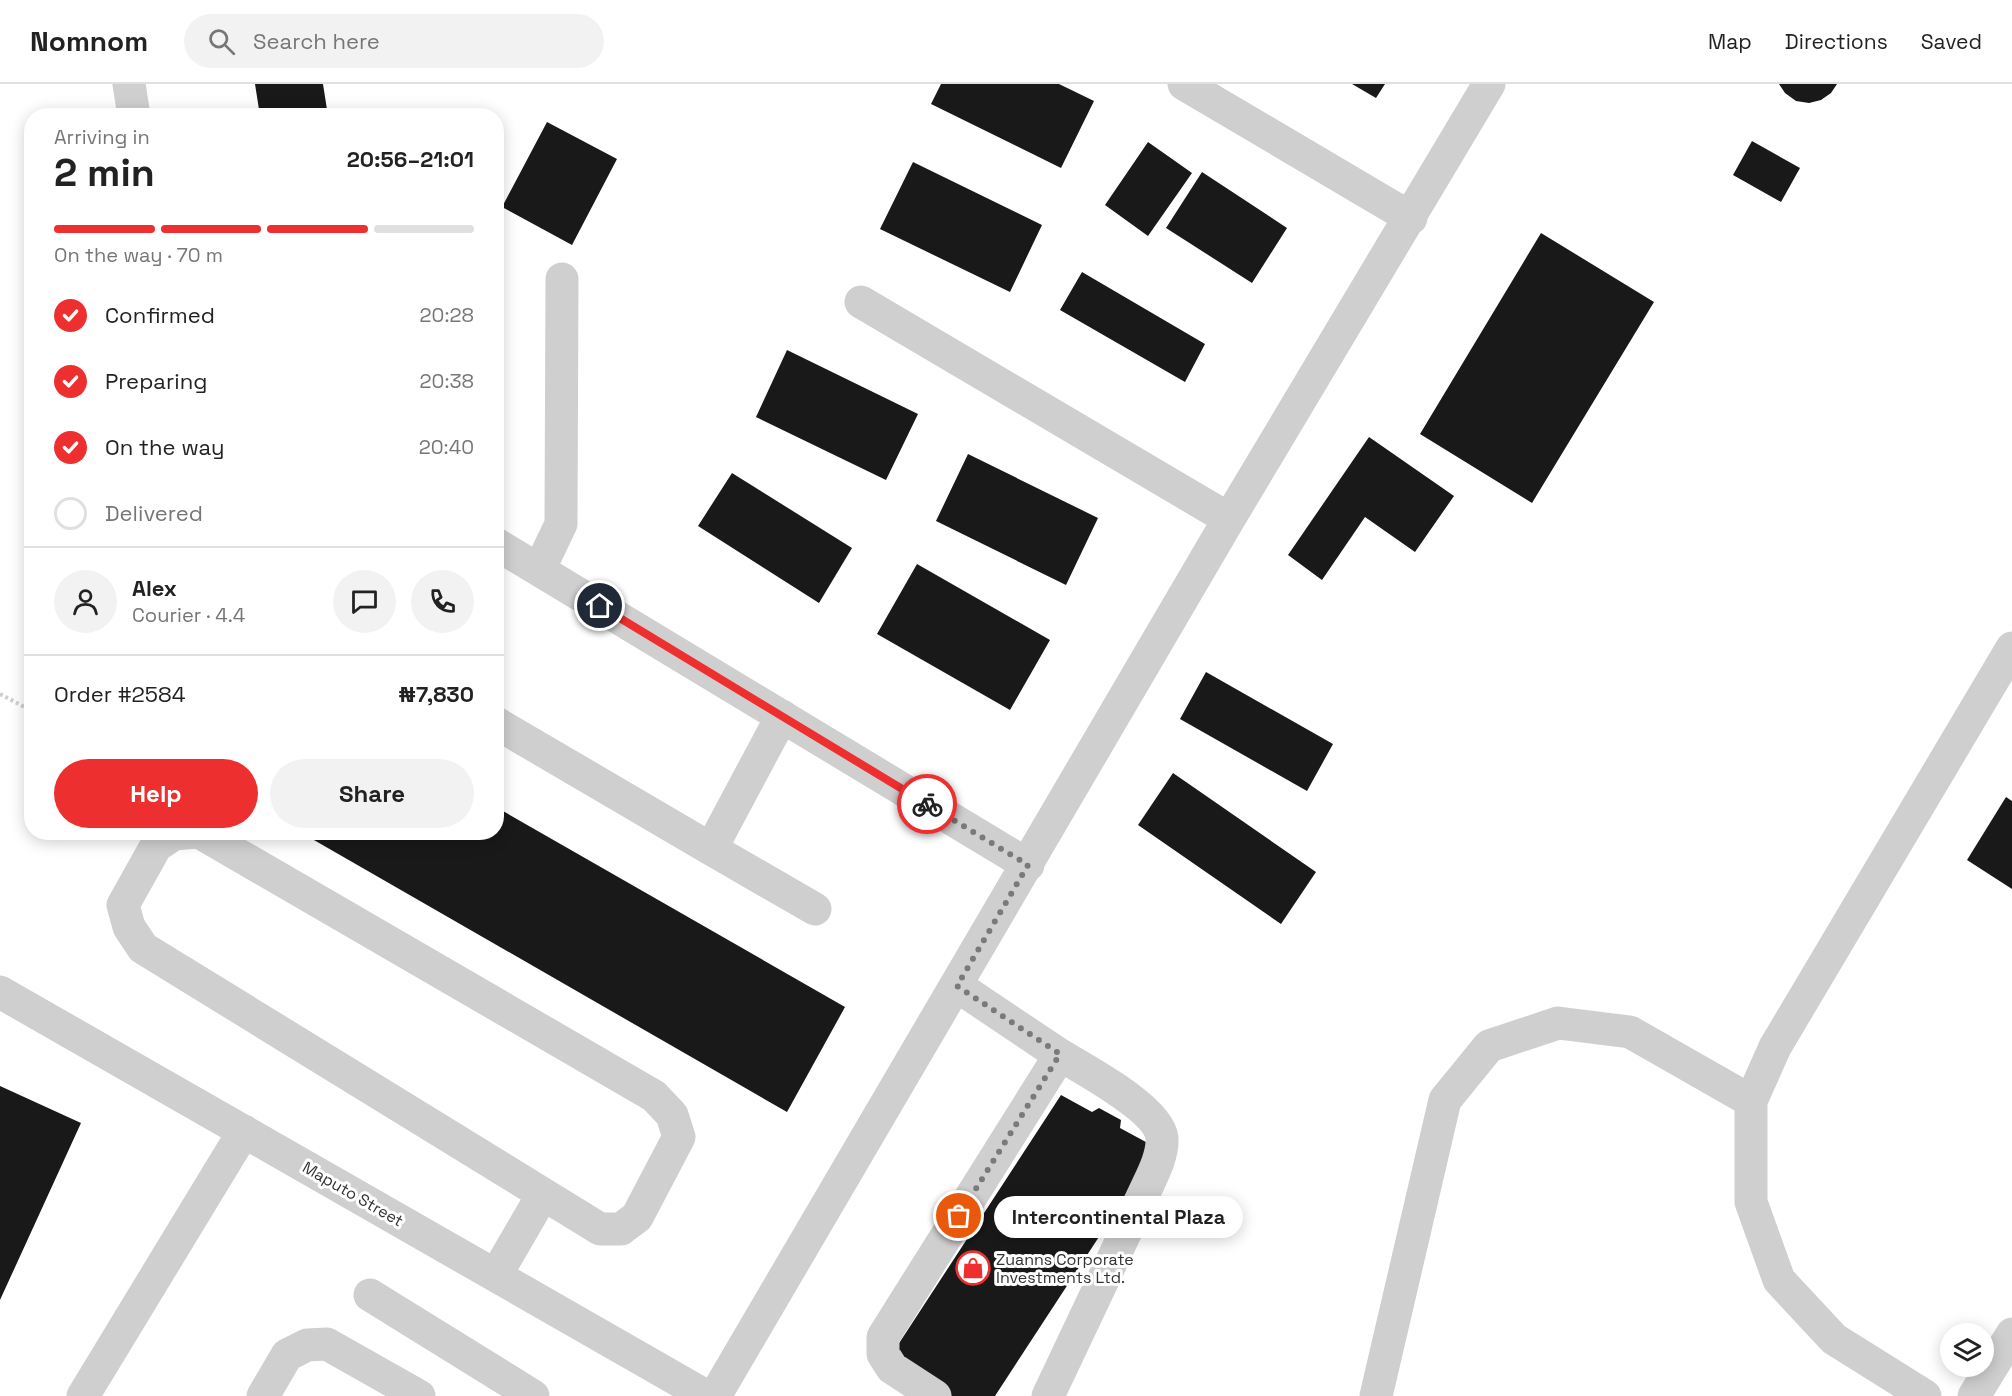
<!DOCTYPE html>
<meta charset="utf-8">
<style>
:root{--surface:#fff;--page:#f2f2f2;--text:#222;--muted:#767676;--line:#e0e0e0;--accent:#ee2f2f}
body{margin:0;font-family:"Space Grotesk",sans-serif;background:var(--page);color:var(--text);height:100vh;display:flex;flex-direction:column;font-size:22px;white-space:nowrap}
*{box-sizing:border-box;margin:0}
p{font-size:20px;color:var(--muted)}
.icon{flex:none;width:33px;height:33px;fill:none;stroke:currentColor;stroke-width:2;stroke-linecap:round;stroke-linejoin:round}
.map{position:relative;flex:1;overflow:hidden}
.sheet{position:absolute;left:24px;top:24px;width:480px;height:732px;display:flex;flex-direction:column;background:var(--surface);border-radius:24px;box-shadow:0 3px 15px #0003}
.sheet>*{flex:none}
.fabs{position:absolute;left:1940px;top:1239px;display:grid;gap:12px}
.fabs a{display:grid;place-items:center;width:54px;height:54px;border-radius:50%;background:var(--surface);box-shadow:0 3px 15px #0003;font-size:30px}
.pin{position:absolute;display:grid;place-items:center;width:51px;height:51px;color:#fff;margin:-26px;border:3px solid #fff;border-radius:50%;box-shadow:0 2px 6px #0007}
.courier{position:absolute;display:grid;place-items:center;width:60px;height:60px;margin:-30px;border:4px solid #ee2f2f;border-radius:50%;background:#fff;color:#222;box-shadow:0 2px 8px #0007}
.bubble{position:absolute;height:42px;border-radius:21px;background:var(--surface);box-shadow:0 3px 15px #0003;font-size:20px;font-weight:700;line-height:42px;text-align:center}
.overview em{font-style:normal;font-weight:700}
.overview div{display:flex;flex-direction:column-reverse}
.overview{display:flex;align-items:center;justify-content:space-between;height:102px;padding:0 30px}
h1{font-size:39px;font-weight:700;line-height:45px}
.bar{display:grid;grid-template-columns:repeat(4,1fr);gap:9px 6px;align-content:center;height:72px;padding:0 30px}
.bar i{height:8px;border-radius:4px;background:var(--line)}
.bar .current{background:var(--accent)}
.bar p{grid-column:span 4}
.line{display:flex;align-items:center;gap:15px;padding:0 30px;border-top:2px solid var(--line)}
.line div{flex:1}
.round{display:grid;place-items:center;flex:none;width:63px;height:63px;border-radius:32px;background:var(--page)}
ol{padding:0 30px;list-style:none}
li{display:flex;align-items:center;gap:18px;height:66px}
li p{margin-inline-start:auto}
li .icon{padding:6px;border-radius:50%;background:var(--accent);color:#fff;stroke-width:4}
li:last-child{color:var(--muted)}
li i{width:33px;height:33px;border:3px solid var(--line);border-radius:50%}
.button{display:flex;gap:12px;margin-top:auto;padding:12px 30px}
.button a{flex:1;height:69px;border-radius:36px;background:var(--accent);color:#fff;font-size:24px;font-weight:700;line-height:69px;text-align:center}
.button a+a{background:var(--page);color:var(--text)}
header{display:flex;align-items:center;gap:36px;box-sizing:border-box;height:84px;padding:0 30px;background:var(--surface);border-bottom:2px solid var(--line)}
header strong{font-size:28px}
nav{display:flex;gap:33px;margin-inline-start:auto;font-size:21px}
.search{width:420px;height:54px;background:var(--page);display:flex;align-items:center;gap:15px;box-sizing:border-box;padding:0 21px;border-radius:33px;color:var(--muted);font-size:22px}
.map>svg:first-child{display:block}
.building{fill:#191919}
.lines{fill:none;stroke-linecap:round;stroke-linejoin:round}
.path{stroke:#cfcfcf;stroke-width:4;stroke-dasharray:3 3;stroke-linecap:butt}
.minor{stroke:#cfcfcf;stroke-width:33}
.done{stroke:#7a7a7a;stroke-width:6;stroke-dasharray:0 10.8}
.route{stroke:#ee2f2f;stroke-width:8}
.labels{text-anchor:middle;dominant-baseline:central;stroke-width:6;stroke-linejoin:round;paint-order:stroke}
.street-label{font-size:16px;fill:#323232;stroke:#fff}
.poi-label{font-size:16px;fill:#323232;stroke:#fff;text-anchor:start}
</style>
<header>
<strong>Nomnom</strong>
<div class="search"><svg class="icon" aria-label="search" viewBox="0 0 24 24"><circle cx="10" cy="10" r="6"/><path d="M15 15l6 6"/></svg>Search here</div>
<nav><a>Map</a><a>Directions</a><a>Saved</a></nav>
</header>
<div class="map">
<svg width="2012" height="1312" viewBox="0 0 2012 1312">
<rect width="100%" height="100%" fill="#fff"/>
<path class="building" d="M255 0H323L328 32H260Z
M941 0H1059L1094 17 1061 84 931 20Z
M1352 0H1385L1376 14Z
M1779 0H1837L1831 9 1821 16 1809 19 1796 17 1785 9Z
M547 38 617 75 572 161 502 123Z
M1752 57 1800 84 1781 118 1733 91Z
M1148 58 1192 89 1148 152 1105 121Z
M913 78 1042 141 1010 208 880 145Z
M1202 88 1287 144 1252 199 1166 144Z
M1541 149 1654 218 1532 419 1420 350Z
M1082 188 1205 260 1185 298 1060 226Z
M787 266 918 330 886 396 756 333Z
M1369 353 1454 412 1415 468 1365 433 1322 496 1288 471Z
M968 370 1098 434 1066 501 936 437Z
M732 389 852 464 819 519 698 442Z
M917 480 1050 556 1010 626 877 550Z
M1206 588 1333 660 1307 707 1180 635Z
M1173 689 1316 788 1281 840 1138 741Z
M2006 713 2012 717V805L1967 776Z
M496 723 845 923 787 1028 300 748H496Z
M0 1002 81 1039 0 1216Z
M1061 1011 1092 1028 1099 1024 1121 1036 1120 1044 1157 1064 995 1312H952L892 1270Z"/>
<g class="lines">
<path class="path" d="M0 610 32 627"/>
<path class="minor" d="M129 0 134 32
M1184 0 1411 134
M861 218 1229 435
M496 460 1028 781
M539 486 561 440 562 195
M496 639 711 765 782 632
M197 748 174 750 156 762 123 821 129 843 143 864 543 1110 496 1191
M199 748 654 1012 672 1031 679 1053 637 1133 621 1145H600L543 1110
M711 765 815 825
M0 908 706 1312
M370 1211 533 1312
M83 1312 244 1047
M263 1312 287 1271 307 1261 327 1260 419 1312
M715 1312 1229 435 1489 0
M935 1312 892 1284 883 1270V1253L1060 971 957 902
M1048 1312 1145 1107C1152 1092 1163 1072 1162 1054 1159 1025 1085 986 1060 971
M1376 1312 1445 1016 1489 962 1558 939 1630 948 1751 1017
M1925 1312 1834 1255 1779 1196 1751 1118V1017L1775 963 2012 564
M1974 1312 2012 1250"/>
</g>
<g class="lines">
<path class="done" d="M927 720 1028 781 957 902 1060 970 959 1132"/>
<path class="route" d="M600 522 927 720"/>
</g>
<defs>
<g id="shop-ring" transform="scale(1.725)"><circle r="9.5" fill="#fff" stroke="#ee2f2f" stroke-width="1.5"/><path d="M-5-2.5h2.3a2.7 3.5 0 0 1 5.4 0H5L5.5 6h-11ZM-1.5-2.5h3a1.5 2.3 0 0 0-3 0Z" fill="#ee2f2f"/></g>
</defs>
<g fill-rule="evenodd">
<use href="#shop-ring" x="973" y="1184"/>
</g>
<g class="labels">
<g class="street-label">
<text transform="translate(353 1110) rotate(30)">Maputo Street</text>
</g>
<g class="poi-label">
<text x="996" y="1175">Zuanns Corporate<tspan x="996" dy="18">Investments Ltd.</tspan></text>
</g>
</g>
</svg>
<div class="fabs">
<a><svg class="icon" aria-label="layers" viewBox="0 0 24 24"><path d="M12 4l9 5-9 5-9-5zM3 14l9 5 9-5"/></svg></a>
</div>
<div class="pin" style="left:959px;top:1132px;background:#ea580c"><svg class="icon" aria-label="bag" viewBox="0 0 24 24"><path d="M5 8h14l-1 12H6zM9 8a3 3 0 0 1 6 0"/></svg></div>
<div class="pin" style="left:600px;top:522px;background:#1f2937"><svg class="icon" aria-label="home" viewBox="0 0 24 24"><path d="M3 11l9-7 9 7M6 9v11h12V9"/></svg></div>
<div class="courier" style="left:927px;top:720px"><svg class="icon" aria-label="bike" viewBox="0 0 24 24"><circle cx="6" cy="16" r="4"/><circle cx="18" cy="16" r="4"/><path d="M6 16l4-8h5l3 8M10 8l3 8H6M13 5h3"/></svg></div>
<div class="bubble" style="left:994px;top:1112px;width:249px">Intercontinental Plaza</div>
<section class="sheet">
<div class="overview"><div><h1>2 min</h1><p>Arriving in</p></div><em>20:56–21:01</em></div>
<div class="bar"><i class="current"></i><i class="current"></i><i class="current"></i><i></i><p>On the way · 70 m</p></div>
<ol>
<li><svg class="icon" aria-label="check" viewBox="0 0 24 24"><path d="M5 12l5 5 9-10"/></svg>Confirmed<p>20:28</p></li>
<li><svg class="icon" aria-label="check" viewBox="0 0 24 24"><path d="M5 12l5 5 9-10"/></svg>Preparing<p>20:38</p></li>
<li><svg class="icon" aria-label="check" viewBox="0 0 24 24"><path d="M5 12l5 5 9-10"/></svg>On the way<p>20:40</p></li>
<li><i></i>Delivered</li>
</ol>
<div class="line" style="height:108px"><a class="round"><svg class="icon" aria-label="person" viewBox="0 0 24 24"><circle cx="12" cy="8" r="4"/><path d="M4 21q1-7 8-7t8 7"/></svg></a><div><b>Alex</b><p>Courier · 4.4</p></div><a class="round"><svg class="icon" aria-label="chat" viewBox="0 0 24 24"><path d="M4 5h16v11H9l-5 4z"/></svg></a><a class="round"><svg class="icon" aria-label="phone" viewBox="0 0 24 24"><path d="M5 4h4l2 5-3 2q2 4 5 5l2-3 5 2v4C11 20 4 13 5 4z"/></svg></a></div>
<div class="line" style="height:78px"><div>Order #2584</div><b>₦7,830</b></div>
<div class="button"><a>Help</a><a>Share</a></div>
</section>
</div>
